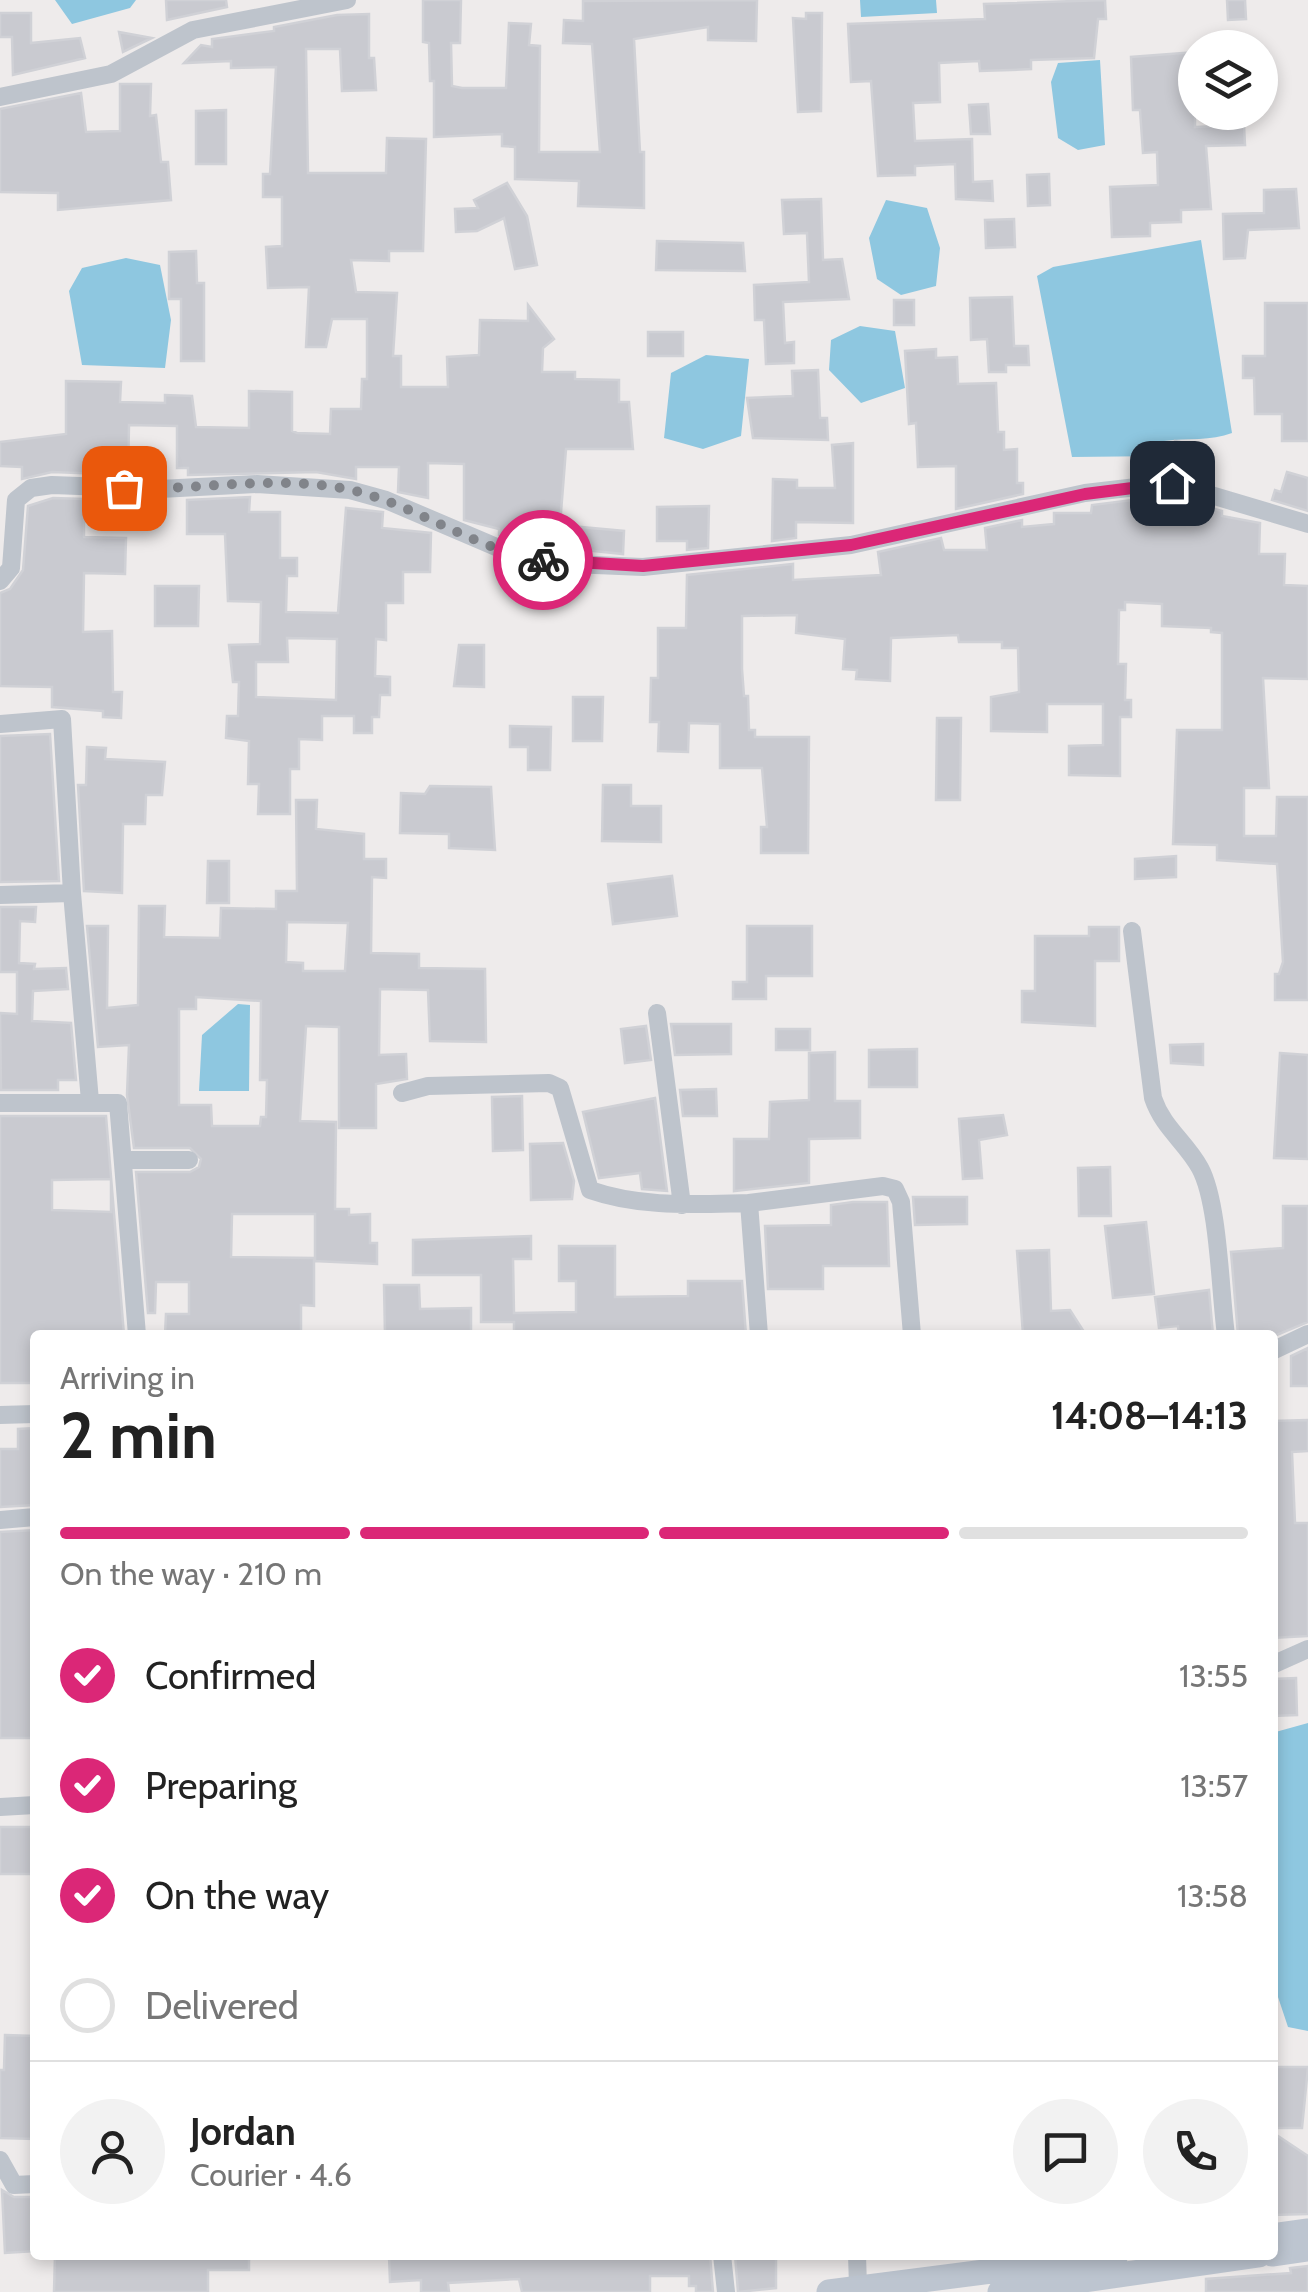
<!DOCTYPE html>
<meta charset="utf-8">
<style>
:root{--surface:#fff;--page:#f2f2f2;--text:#222;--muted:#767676;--line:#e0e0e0;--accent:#db2777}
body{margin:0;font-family:Cabin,sans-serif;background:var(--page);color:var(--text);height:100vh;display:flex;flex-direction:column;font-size:38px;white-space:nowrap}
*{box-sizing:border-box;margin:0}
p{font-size:32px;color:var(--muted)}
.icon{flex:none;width:55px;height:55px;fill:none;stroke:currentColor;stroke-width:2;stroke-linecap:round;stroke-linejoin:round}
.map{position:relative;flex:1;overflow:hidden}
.sheet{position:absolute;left:30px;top:1330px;width:1248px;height:930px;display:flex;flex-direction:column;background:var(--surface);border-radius:10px;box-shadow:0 5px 15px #0003}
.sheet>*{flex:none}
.tools{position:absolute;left:1178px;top:30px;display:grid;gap:20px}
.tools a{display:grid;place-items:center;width:100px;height:100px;border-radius:50%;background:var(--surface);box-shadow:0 5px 15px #0003;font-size:50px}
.pin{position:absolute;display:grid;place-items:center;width:85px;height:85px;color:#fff;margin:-42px;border-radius:20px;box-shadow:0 5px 15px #0006}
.courier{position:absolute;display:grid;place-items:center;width:100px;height:100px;margin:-50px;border:8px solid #db2777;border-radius:50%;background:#fff;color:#222;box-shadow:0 2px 12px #0007}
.overview em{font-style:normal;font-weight:700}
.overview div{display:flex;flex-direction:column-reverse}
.overview{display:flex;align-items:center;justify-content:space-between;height:170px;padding:0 30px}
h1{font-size:65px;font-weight:700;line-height:75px}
.bar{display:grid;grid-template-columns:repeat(4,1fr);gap:15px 10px;align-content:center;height:120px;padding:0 30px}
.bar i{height:12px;border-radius:8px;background:var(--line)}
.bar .on{background:var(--accent)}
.bar p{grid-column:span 4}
.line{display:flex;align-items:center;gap:25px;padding:0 30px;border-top:2px solid var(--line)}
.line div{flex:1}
.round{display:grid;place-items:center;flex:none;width:105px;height:105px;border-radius:52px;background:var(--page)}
ol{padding:0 30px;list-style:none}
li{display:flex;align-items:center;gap:30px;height:110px}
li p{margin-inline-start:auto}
li .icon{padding:10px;border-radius:50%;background:var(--accent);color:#fff;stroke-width:4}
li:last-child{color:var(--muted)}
li i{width:55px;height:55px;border:5px solid var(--line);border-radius:50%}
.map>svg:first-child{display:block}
.water{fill:#8ec7e0}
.building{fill:#c9cad0;stroke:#d0d1d6;stroke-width:2.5;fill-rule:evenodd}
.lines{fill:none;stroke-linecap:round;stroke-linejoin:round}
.minor{stroke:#bec4cc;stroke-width:18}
.secondary{stroke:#bdc5d0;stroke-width:25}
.done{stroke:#81848a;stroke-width:10;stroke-dasharray:0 18}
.route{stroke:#db2777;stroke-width:12}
</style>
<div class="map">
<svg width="1308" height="2292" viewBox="0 0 1308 2292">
<rect width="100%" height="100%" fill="#eeebeb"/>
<path class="water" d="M55 0H136L130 8 72 24Z
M860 0H936L937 13 861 17Z
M1100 60 1105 145 1078 150 1058 138 1051 82 1058 63Z
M886 200 927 208 940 248 936 286 901 295 877 279 869 238Z
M1201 240 1232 433C1211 441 1188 438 1164 441L1165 456 1072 457 1037 276 1053 267Z
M126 258 160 265 171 320 165 368 82 365 69 291 82 268Z
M860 326 895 331 905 388 861 403 829 370 831 340Z
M706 355 749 359 741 436 703 449 664 438 671 373Z
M238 1004 250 1005 249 1091H199L202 1035Z
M1308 1723V2031L1288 2027 1272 1979V1733Z"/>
<path class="building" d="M166 0H226L227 7 167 20Z
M423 0H461L460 43H451L452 86 462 88H506L509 23 531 24 529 45 540 46 539 152H600L592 44 563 43 564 20 583 21V1L757 0 756 41 708 40V27L634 39 640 152H644V208L578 206 579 181 515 179V147L502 146V134L434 137V81H430L429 43 423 42Z
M1105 0 1106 19H1098L1094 58 1031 60V69L1011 70 980 71 979 61 939 63 940 102 913 103 915 141 972 139 973 182 992 181 993 201 956 199 955 164 915 166V175L878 176 871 81 851 82 848 24 985 19 984 4Z
M1227 0H1245L1246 19 1228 20Z
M0 13H31V43L80 38 85 58 13 75 12 37H0Z
M806 13H822L821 111 798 112 793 18 806 19Z
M369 14V58H374L376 90 342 91 340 49H306L308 173H386L387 138 426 139 423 251H389V261L351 260 356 292 397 293 393 356H401V387H448L447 357 479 355 480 320 528 321V305L554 339 543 348 542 372H575V379L619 380V402H629L633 449H566L560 525 624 531 623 554 518 543 499 535V529L464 520V464L428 463V498L398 492 399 467H356V479L316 472 188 475V468H177V426L129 425 128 475 52 472 22 479V467L0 466V442L66 434V381L121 382 120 402 165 403V395L192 396 196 427 249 428V391L292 392V431L297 433 330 434 331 409H361L362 379H367V319H332L326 347H306L309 287 268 288 266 247 282 246V197H263V174H270L276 67 231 68V61L184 63 201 45 212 47V39L274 31V27L337 15Z
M119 32 152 38 123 52Z
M1195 52V127L1244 125 1245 145 1206 146 1211 209 1181 210V222L1150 223V236L1112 237 1110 187 1158 185 1157 152 1143 153 1140 110H1133L1131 57Z
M120 84H151L150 116 156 115 161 162H168L171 200 58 210V193L0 192V109L81 93 86 132 120 131Z
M988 104 990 134H971L969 105Z
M226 110V164H196V111Z
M1049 174 1050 205 1028 206 1027 175Z
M507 183 527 216 537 265 515 269 504 218 477 231 456 232 455 209 478 208 474 200Z
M1296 189 1299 228 1248 230 1245 258 1224 259 1223 214 1264 213V190Z
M821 199 823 260 842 259 849 299 783 302 785 343 794 342V363L766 364 764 320H755L754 285 809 282 807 233 784 234 782 200Z
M1014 219 1015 247 986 248 985 220Z
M657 241 743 243 745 271 656 270Z
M196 251 197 283H204V361H181V299H169V252Z
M1012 297 1014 346H1028L1029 365H1006V372H989L987 339 971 340 970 298Z
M894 300H914V325H894Z
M1265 303H1308V441H1282V414H1255L1254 378H1243V356H1265Z
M648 332H683V356H648Z
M936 349V358L957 357 958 384 996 383 998 432H1004V450L1017 449V483H1023V494L956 509V466L918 467 916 423 909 424 905 351Z
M818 370 820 418H827L828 440 753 438 747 398 793 396 792 371Z
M1175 441 1207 447V469H1175Z
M853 443V523L796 522V538L772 541 773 479 797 480V488H835L832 445Z
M1287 472 1308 478V511L1272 500 1275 490 1281 492Z
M250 497 249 512H280V558H297V576H287L286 612 338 613 346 508 383 512 382 528 431 533 430 572H403V603H386V640L376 639 375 676 390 677V695H380L379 717H372V733H354V716H322V740L299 739V769H290V814H258L259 784H248L249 741 226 738 227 716H238L239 682H233L229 645 260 644 261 602 228 601 225 534H187V500ZM287 638 337 639 336 700 256 697V662H288Z
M1157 497V506L1211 508 1222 511V516L1260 523 1259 554H1285L1284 585 1308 586V679L1263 678 1269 788H1244V836H1276L1277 797H1308V1000H1275V974H1279L1283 962 1277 864 1217 860V845L1173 844 1177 730H1222V633L1211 632V628L1162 626V604L1125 602V610H1119L1118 664H1126L1125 700H1131V717H1120V776L1069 775V746L1103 745V704H1047V732L991 731V697L1019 692 1018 648H1002V642H959L958 635 891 638 890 681 856 679 857 670 843 669 845 639 796 633 797 615 742 616V669L744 696H748L749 730H755V737H809L808 853H761V827H767L762 768H720V724L689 723 688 752 658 751 659 722H650L651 678H658V628H686L687 575 793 564V580L881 575 878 552 941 538 944 550H987L985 528 1022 520V527L1054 524V513H1091L1092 505Z
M53 498 84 499V537L126 538 125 574 84 573 83 632 112 631 113 692H122L121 718 103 717V711L52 707V687L0 686V593L10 589 23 570 28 506Z
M709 506 708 548 687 550V541H657V507Z
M155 586H199L198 626H155Z
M459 645H484V687L454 686Z
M573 697H603L602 741H573Z
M937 718H961L960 800H936Z
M510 726 551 727 550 770H528V747H510Z
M50 734 59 881 0 882V736Z
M87 747 106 748 105 759 165 762 162 795H146L145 824H123L122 893 84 891 78 785H86Z
M603 785H631V806H661V842L602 841Z
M430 786 491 787 495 850 449 848V834L400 833 401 793 425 794Z
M296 800H317L316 829 364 834V859H386V878L372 877 371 953 419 954V968L485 969 486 1042 430 1041 428 990 380 989 379 1055 406 1054 407 1079 376 1084V1128H339V1027L306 1026 300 1121 336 1122 335 1209H349V1215L370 1214V1243H377V1264L315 1261V1214H232L231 1257 314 1258V1306L301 1305V1335H165L166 1314H189V1282H156L155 1313H148L136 1172H190L199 1167 201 1159 190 1148H134L127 1095 129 1045 98 1047 87 926H108L107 1008 138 1005 139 906H165L164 937 220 938 221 908 276 909V891H297ZM287 922 348 923 345 971H303V963L286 962ZM196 997 261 1001 260 1080H267L266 1117H261L260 1126H212L211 1105H179V1009H196Z
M1176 856V877L1135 879V859Z
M208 861H229V903H207Z
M672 876 677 916 613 924 608 884Z
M0 907H36L35 922 20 921 19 963 35 964 34 969 66 968 68 989 33 991 32 1021 71 1023 76 1080H58V1090H1L0 1013 17 1014V972H0Z
M747 926H812V976H766V999H733V982H747Z
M1089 927H1119V961H1095V1026L1022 1022V991H1035V936H1089Z
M671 1024H731V1054L675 1055Z
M646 1026 651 1060 625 1063 621 1029Z
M776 1029H810V1050H776Z
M1203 1044V1065L1171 1063 1170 1045Z
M917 1049V1087H869V1050Z
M835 1052V1101H860V1138L809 1139V1183L734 1191V1139H769L770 1102 809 1100V1053Z
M1280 1053 1308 1055V1159L1274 1158Z
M716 1089 717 1116H683L680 1090Z
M522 1096 523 1150 493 1151 492 1097Z
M655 1098 667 1191 642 1189 640 1173 599 1178 583 1112Z
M1003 1115 1007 1135 979 1140 982 1178 963 1179 959 1119Z
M0 1116H106L124 1335H35V1383H0ZM111 1179V1212L52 1210V1180Z
M563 1143 574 1181 572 1199 531 1200 530 1144Z
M1110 1167 1111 1216H1079L1078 1168Z
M913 1197H967V1224L915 1225Z
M853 1202H887L889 1266H823V1289H768L765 1226 831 1225V1205Z
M1283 1206H1308V1322L1272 1337 1238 1335 1231 1252 1283 1248Z
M1146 1222 1154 1294 1113 1298 1105 1226Z
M531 1236V1259H513L514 1313 576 1312V1281H559V1246H615V1297L688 1296V1281H742L746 1335H514V1322H481V1275H413V1240Z
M1049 1250 1051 1311 1070 1310 1086 1335H1023L1017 1251Z
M384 1285H419L420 1309 471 1308V1331L385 1335Z
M1209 1290 1213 1335H1179L1178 1326 1159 1328 1155 1297Z
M1308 1348V1386H1291V1356Z
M1308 1420V1451L1292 1452 1295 1523H1308V1636L1272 1638V1421Z
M35 1428V1505L0 1507V1449H18V1429Z
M35 1530V1738H0V1532Z
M1296 1678 1297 1715 1272 1716V1679Z
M0 1827H35V1874H0Z
M5 2035 35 2036V2139L0 2138V2070H4Z
M1273 2067H1308L1302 2128H1273Z
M1272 2132 1308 2156V2214L1272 2215Z
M2 2190 14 2197H35V2251L5 2253Z
M55 2255H249V2270H208V2292H54Z
M389 2255H710L713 2292H696V2286H689V2276H650V2292H522L519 2279 448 2283 449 2292H421V2280L390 2282Z
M735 2255H776V2288L738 2292Z
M1308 2266V2292H1206V2279L1291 2273 1290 2268Z"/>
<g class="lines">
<path class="minor" d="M0 97 111 74 193 30 347 0
M0 581 11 568 16 500 31 488 52 485 160 489 257 484 350 490 386 500 515 555 572 564 643 567 851 545 1085 493 1171 483 1308 524
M0 724 62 719 72 893
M0 895 72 893 90 1101
M1132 931 1153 1098C1163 1128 1186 1142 1200 1168 1219 1203 1220 1292 1226 1335
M657 1013 682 1205
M402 1093 428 1086 549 1083 560 1088 590 1190C641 1208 696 1204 749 1203L759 1335
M0 1103H118L137 1335
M123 1160H189
M749 1203 883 1186 895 1189 901 1202 912 1335
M1272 1351 1308 1334
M0 1415 35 1414
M0 1520 35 1517
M1272 1665 1308 1649
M0 1807 35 1805
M0 2160 14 2185 35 2184
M722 2255 726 2292
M857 2255 858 2286"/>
<path class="secondary" d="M1272 2236 1308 2231
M1272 2254 1308 2249
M829 2292 1116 2255
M1000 2292 1259 2255"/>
</g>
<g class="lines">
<path class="done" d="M124 488C200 491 281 473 355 491 420 507 477 551 543 560"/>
<path class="route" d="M543 560 643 566 851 545 1085 494 1172 483"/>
</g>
</svg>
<div class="tools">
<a><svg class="icon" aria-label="layers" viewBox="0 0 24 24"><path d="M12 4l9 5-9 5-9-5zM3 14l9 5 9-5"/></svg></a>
</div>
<div class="pin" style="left:124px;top:488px;background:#ea580c"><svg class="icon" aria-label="bag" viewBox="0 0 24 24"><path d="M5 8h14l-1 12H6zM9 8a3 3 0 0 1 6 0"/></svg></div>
<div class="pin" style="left:1172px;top:483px;background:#1f2937"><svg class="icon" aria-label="home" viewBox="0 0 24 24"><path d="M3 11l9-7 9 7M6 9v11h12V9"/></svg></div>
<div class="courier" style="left:543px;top:560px"><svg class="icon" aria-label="bike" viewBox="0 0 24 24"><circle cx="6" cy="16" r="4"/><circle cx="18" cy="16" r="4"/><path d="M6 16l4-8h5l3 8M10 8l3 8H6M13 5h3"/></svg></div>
<section class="sheet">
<div class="overview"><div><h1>2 min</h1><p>Arriving in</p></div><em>14:08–14:13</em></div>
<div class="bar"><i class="on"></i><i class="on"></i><i class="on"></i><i></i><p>On the way · 210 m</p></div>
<ol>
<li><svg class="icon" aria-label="check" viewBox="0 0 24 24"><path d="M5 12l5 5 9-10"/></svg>Confirmed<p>13:55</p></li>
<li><svg class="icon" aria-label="check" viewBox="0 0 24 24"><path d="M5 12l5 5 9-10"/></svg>Preparing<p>13:57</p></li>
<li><svg class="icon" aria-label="check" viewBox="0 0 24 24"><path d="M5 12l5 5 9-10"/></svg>On the way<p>13:58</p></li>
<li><i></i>Delivered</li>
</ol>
<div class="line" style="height:180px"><a class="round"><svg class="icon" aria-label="person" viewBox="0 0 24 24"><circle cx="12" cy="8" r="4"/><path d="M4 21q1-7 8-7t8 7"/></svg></a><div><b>Jordan</b><p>Courier · 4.6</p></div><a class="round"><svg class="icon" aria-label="chat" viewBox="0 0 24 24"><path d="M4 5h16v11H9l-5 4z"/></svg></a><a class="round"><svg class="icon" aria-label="phone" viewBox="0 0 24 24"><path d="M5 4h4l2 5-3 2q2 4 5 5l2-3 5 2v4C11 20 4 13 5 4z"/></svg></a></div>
</section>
</div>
